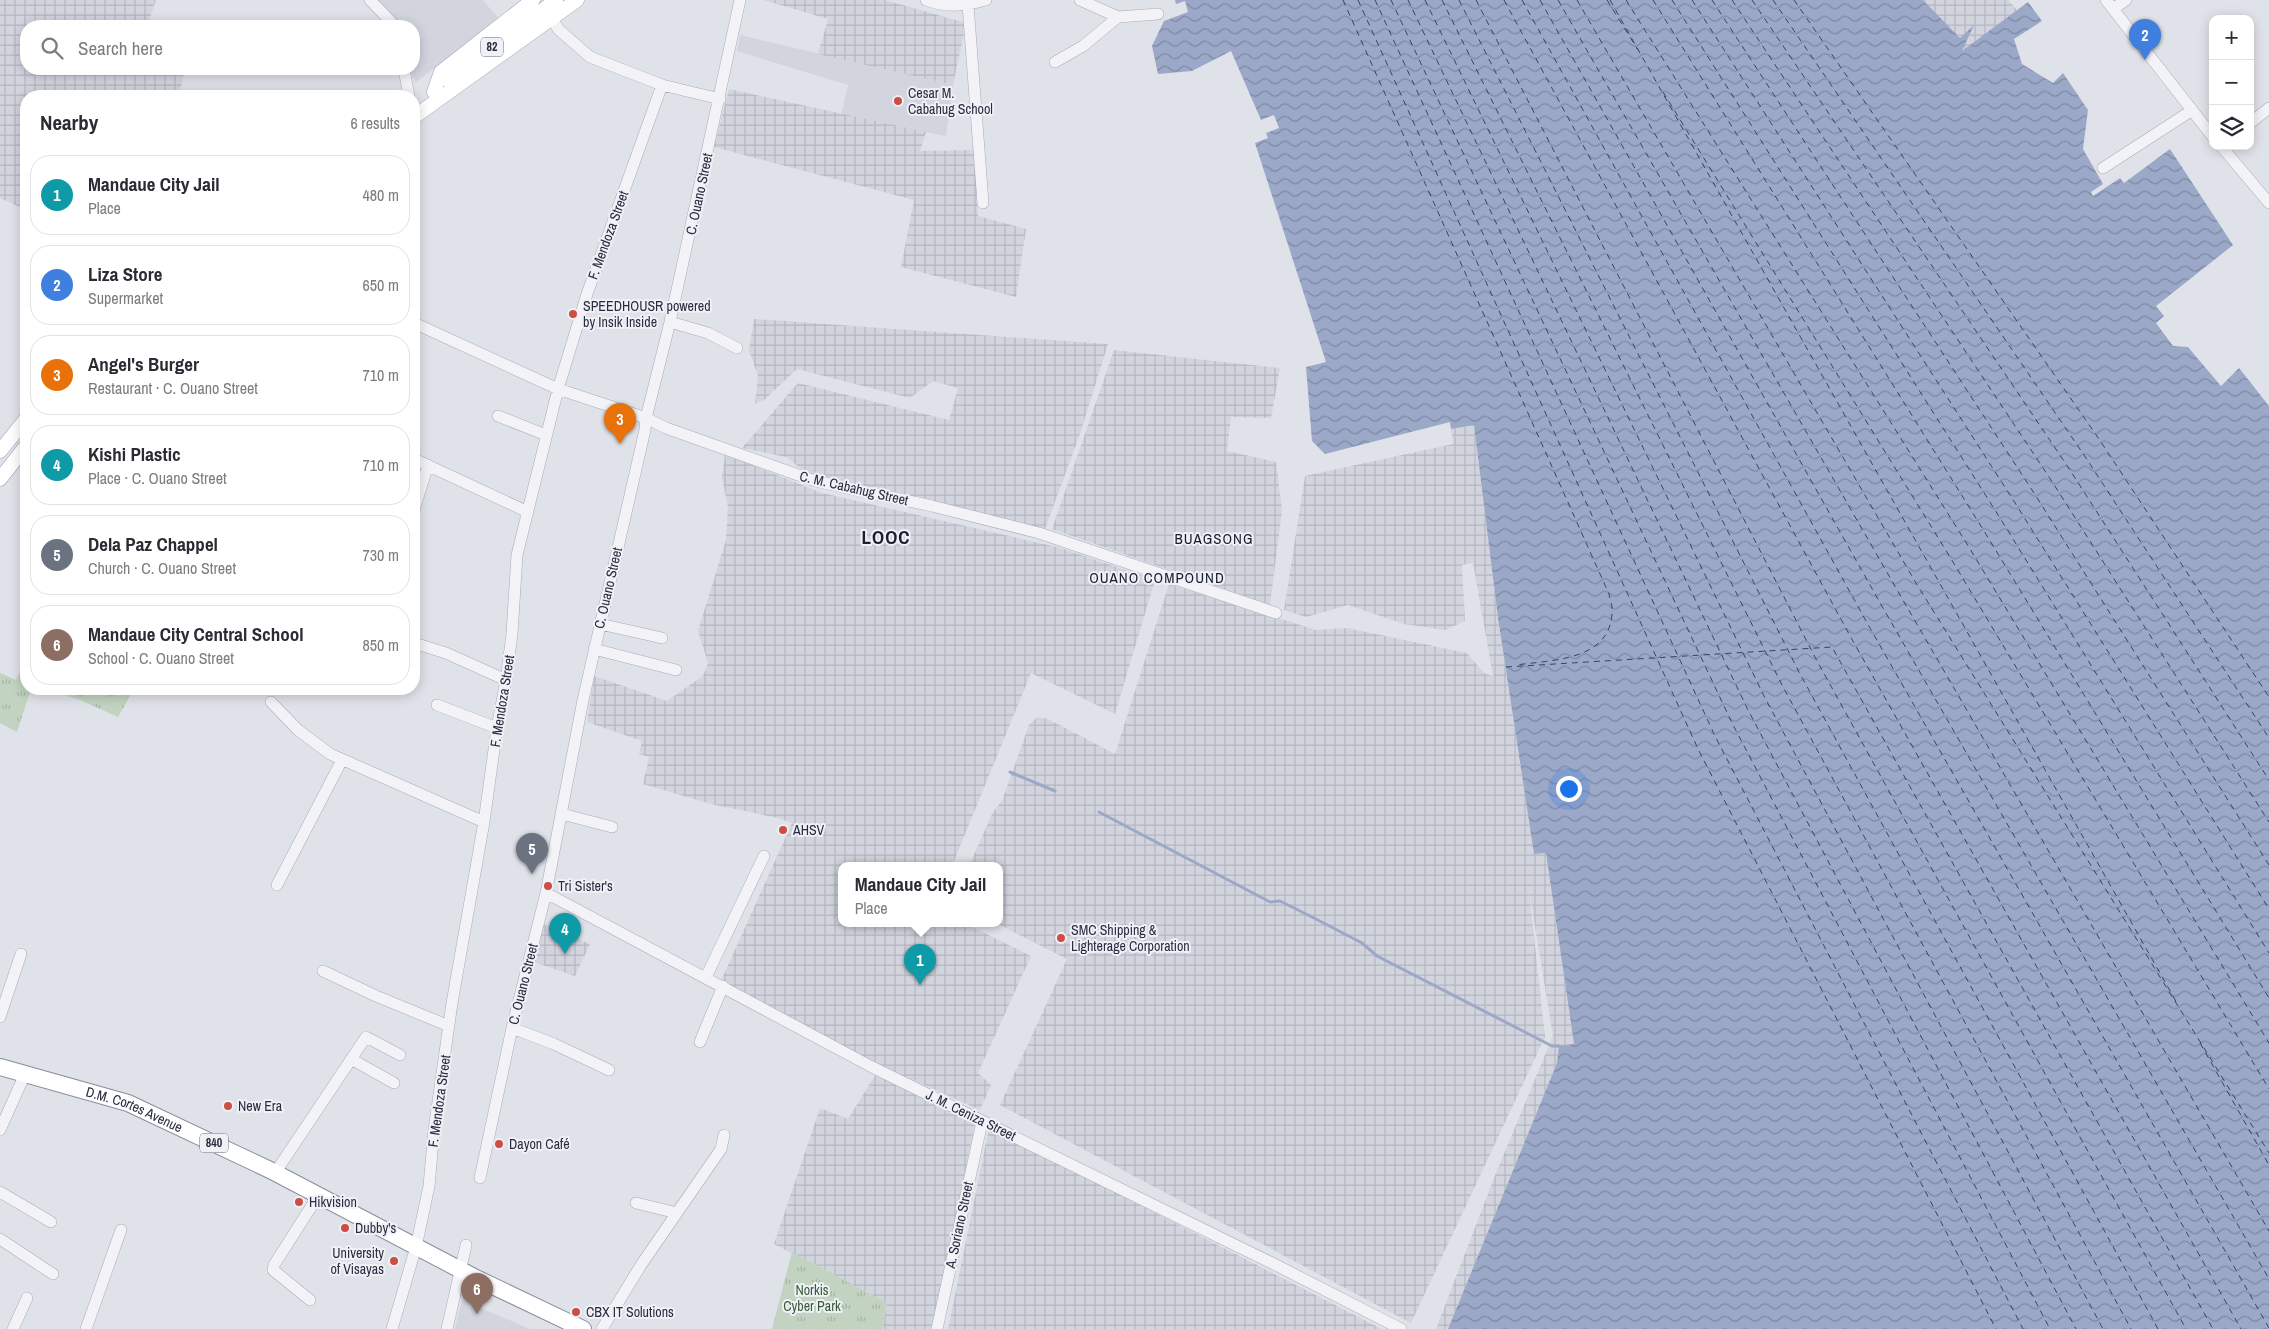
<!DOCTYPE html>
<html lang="en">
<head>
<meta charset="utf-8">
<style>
  :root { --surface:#fff; --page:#f7f7f7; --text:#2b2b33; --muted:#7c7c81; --line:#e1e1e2; --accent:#7c3aed }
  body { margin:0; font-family:"Archivo Narrow",sans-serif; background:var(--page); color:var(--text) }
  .controls { position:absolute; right:15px; top:15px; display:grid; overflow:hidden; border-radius:10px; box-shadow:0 2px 12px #0003 }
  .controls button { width:45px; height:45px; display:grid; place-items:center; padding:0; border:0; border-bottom:1px solid var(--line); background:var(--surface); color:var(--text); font:25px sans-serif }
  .you { position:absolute; left:1568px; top:788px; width:18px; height:18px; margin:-12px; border:4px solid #fff; border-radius:50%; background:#1a73e8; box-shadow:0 0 0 8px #1a73e833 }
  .badge { display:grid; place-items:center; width:32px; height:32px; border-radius:50%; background:var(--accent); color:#fff; font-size:16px; font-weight:700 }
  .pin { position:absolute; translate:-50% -41px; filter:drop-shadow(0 1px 2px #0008) }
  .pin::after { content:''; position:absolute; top:26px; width:18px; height:15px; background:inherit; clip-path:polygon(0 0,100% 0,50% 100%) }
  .popup { position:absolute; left:838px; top:862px; width:165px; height:65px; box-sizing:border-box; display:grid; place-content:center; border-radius:10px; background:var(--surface); filter:drop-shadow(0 1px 4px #0005); font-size:16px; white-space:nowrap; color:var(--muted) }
  .popup b { font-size:19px; color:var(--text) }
  .popup::after { content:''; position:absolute; left:50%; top:100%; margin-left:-10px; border:10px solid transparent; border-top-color:var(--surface) }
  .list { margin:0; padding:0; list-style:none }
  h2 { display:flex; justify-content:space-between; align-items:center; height:65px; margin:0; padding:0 20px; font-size:21px }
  h2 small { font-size:16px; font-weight:400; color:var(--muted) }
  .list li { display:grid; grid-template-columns:32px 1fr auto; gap:15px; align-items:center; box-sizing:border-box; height:80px; margin:0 10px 10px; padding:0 10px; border:1px solid var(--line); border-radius:20px }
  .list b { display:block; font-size:19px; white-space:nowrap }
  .list p { margin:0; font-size:16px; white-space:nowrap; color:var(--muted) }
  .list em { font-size:16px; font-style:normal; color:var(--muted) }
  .icon { flex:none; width:28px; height:28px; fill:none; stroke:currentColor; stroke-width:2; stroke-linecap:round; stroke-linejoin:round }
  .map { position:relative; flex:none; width:2269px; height:1329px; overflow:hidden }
  .search { position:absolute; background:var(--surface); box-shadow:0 2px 12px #0003; left:20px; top:20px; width:400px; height:55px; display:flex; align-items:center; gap:12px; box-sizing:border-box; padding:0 18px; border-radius:20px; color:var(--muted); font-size:19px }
  .panel { position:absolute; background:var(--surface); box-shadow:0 2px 12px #0003; left:20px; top:90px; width:400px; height:605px; border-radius:20px }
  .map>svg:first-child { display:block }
</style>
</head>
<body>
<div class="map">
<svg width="2269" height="1329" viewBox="0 0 2269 1329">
  <defs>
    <pattern id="industrial-grid" width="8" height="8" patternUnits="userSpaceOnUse" patternTransform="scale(1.25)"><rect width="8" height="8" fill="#d2d4de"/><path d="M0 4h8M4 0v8" fill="none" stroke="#b4b6c0"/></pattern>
    <pattern id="grass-tufts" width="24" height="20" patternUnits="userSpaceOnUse" patternTransform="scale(1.25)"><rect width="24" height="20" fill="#c2d3c1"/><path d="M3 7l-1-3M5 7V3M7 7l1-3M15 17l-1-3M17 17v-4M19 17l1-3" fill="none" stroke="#a7b5a7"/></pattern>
    <pattern id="water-waves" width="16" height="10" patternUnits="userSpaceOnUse" patternTransform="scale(1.25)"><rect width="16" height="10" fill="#9ba8c8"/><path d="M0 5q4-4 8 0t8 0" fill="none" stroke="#7e89a4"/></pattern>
  </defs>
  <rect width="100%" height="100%" fill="#e0e2e9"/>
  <!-- built -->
  <path fill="#d2d4de" d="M373,0H483L499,19L416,82L409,69H414V26H398Z
    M740,35L953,85L946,136L841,116L848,85L737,51Z
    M462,1300L530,1329H455Z"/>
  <!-- industrial -->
  <path fill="url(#industrial-grid)" d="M0,0H156L147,26H26V69H185L179,96H26V210L0,198Z
    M764,0H885L966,23L953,85L818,54L828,19Z
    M1923,0H2008L2018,11L1961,52L1973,27L1960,39Z
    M729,89L926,132L920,151L975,150L978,216L1026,229L1016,297L901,267L914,200L714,147Z
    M754,319L1108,344L1080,434L1045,529L811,476L786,457L742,448L798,383L949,420L958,388L933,381L910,398L797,369L764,400L755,404L758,376L749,350Z
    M1114,350L1280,368L1271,418L1231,417L1227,451L1276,462L1282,511L1270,605L1052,529Z
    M1474,425L1498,618L1534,854L1546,853L1574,1044L1559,1047L1557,1063L1448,1329H1436L1496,1173L1553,1036L1529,890L1545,1037L1411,1323L1000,1105L1067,959L998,924L999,866H969L993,812L1002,801L1029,725L1037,717L1048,719L1115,754L1169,584L1316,630L1347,628L1467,653L1484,673L1493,676L1473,563L1462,565L1465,621L1445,630L1404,624L1348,605L1306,617L1284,610L1305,476L1453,444L1451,429Z
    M725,454L822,493L1061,548L1155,580L1115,714L1031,673L952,866H841V924H966L1031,956L978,1073L991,1085L980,1110L851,1052L721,981L792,823L778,818L711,804L643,784L649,757L639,754L642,741L587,722L594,676L667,701L703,676L708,663L698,631L726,540L728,507L722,477Z
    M543,924L590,944L575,976L534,962Z
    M876,1074L975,1124L932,1329H882L887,1303L774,1244L820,1108L848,1119Z
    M989,1128L1382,1329H948Z"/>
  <!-- grass -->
  <path fill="url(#grass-tufts)" d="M26,659V689H31L17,732L0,723V673L16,680Z
    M45,689H134L118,717L80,700Z
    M792,1252L887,1303L882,1329H772Z"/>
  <!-- water -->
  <path fill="url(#water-waves)" d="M1175,0H1923L1960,38L1974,25L1962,51L2028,2L2042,21L2014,39L2022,64L2053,83L2063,73L2088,110L2083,149L2103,184L2091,192L2093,196L2120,178L2124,183L2170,149L2233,245L2156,306L2164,316L2156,323L2173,346L2188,347L2221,386L2239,368L2269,406V1329H1448L1557,1063L1559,1046L1574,1044L1546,853L1534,854L1498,618L1474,425L1451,429L1450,422L1325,454L1312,441L1306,367L1326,362L1255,143L1268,138L1266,133L1279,128L1274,115L1261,120L1231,51L1192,71L1158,74L1152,46L1164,21L1188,12L1185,1L1176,4Z"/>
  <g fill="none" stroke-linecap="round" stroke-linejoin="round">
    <!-- stream -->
    <path stroke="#9ba8c8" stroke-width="3" d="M1010,772L1055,791
      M1099,812L1270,902L1280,901L1314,918L1362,943L1377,956L1552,1046H1559"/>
    <!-- ferry -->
    <path stroke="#344373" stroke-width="1" stroke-dasharray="6 5" stroke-linecap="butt" d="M1343,0L1609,594C1610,600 1613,607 1612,613C1610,661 1551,660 1516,665
      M1358,0L1698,749L1996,1329
      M1375,0L1715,736L2023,1329
      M1391,0L1732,723L2050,1329
      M1408,0L1748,710L2076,1329
      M1425,0L1765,698L2103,1329
      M1442,0L1782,685L2131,1329
      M1459,0L1799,672L2158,1329
      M1476,0L1816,659L2186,1329
      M1504,0L1849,634L2241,1329
      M1522,0L1866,621L2269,1328
      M1540,0L1883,608L2269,1279
      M1558,0L1900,595L2269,1231
      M1577,0L1916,583L2269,1153
      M1607,0L1638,50
      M1610,0L2178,1005
      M1626,0L1967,544L2269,1043
      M1653,0L1984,531L2269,998
      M1672,0L2000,518L2269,953
      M1692,0L2017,506L2269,909
      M1712,0L2034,493L2269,865
      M1732,0L2051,480L2269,822
      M1752,0L2068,467L2269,780
      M1773,0L2084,455L2269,738
      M1794,0L2101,442L2269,697
      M1663,92L1950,557L2269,1089
      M1506,667L1832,647L2213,1329
      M2200,1043L2269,1165"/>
    <defs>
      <path id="minor" d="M370,0L395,26
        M926,0C947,8 964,6 986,0
        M1080,0L1118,17L1158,14
        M2106,0L2213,137
        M968,5L983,203
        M2113,9L2126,0
        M552,18L558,29L590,57L662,85L720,99
        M1055,62L1083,46L1118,17
        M404,69L409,96
        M2250,123L2269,108
        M2221,146L2269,203
        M2103,168L2191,111
        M670,322L708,333L737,348
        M414,323L558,389L646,418L666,428L815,481L932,506L1039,533L1276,613
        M498,416L546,435
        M414,459L528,512
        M414,510L428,465
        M600,624L662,638
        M414,643L446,653L506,680
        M594,649L676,670
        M271,702L298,730L330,754L484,822
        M437,705L497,728
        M562,814L612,827
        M277,885L342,760
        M546,893L872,1067L1272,1263L1401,1329
        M323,971L376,996L449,1026
        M706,977L764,856
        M0,1017L21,954
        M512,1028L554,1044L609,1070
        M700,1042L723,986
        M351,1059L394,1083
        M0,1130L25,1074
        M275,1173L366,1037L400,1055
        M480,1178L512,1028L546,893L583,700L645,430L646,418L670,322L740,0
        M0,1192L51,1222
        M636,1203L677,1213
        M0,1239L53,1274
        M310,1300L273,1270L274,1265L318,1196
        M13,1329L27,1298
        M86,1329L121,1230
        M392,1329L416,1247L429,1186L434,1130L452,1003L484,822L497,728L506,680L512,634L517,555L558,389L587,294L662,85
        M447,1329L466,1245
        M602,1329L641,1265L721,1149L724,1135
        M937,1329L982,1122"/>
      <path id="major" d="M449,81L556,0
        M434,92L441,72L533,0
        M414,117L577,0
        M0,451L26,419
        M0,479L26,446"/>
      <g id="highway">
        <path id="s1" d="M0,1067L128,1103L270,1170L476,1278L583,1329"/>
      </g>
    </defs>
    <!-- minor casing -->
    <use href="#minor" stroke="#a9abb6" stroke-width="12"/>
    <!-- major casing -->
    <use href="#major" stroke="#9fa3b4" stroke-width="15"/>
    <!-- highway casing -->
    <use href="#highway" stroke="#888c9f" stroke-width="18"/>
    <!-- minor -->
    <use href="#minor" stroke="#f3f3f7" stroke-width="11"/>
    <!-- major -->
    <use href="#major" stroke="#fff" stroke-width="14"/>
    <!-- highway -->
    <use href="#highway" stroke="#fff" stroke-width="16"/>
  </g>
  <!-- markers -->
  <g fill="#cc4e47" stroke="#eff1f6" stroke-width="2">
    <circle cx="898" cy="101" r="5"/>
    <circle cx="573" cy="314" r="5"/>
    <circle cx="783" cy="830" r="5"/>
    <circle cx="548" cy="886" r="5"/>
    <circle cx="1061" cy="938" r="5"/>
    <circle cx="228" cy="1106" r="5"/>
    <circle cx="499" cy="1144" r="5"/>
    <circle cx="299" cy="1202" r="5"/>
    <circle cx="345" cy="1228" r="5"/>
    <circle cx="394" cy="1261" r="5"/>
    <circle cx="576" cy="1312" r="5"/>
  </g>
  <g text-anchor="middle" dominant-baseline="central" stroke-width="4" stroke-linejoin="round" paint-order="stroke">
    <!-- shield labels -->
    <g fill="#eff1f6" stroke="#646777" stroke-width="1">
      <rect x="481" y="37.5" width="22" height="19" rx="4"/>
      <rect x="200" y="1133.5" width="28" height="19" rx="4"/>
    </g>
    <g font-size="12" font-weight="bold" fill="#292c40">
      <text x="492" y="47">82</text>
      <text x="214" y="1143">840</text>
    </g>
    <!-- poi labels -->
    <g font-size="14" fill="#292c40" stroke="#eff1f6" text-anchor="start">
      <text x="908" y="93">Cesar M.<tspan x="908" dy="16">Cabahug School</tspan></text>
      <text x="583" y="306">SPEEDHOUSR powered<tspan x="583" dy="16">by Insik Inside</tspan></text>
      <text x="793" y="830">AHSV</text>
      <text x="558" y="886">Tri Sister's</text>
      <text x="1071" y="930">SMC Shipping &amp;<tspan x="1071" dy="16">Lighterage Corporation</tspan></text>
      <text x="238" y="1106">New Era</text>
      <text x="509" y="1144">Dayon Café</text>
      <text x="309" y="1202">Hikvision</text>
      <text x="355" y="1228">Dubby's</text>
      <text x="384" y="1253" text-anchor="end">University<tspan x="384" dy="16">of Visayas</tspan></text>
      <text x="586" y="1312">CBX IT Solutions</text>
    </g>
    <!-- street labels -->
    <g font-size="14" fill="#292c40" stroke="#eff1f6">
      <text transform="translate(699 194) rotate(-78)">C. Ouano Street</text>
      <text transform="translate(608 235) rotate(-70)">F. Mendoza Street</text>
      <text transform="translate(854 488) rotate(13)">C. M. Cabahug Street</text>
      <text transform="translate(608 588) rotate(-77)">C. Ouano Street</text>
      <text transform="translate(502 701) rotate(-81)">F. Mendoza Street</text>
      <text transform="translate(523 984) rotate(-76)">C. Ouano Street</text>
      <text transform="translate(439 1101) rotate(-82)">F. Mendoza Street</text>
      <text stroke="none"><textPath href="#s1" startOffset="141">D.M. Cortes Avenue</textPath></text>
      <text transform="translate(971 1115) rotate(26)">J. M. Ceniza Street</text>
      <text transform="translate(959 1225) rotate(-78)">A. Soriano Street</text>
    </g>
    <!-- park labels -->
    <g font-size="14" fill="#365b37" stroke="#eff1f6">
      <text x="812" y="1290">Norkis<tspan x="812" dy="16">Cyber Park</tspan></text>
    </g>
    <!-- neighbourhood labels -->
    <g font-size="15" letter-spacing="1" fill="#1b1e31" stroke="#eff1f6">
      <text x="1214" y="538">BUAGSONG</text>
      <text x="1157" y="577">OUANO COMPOUND</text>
    </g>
    <!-- district labels -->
    <g font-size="19" font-weight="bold" letter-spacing="1" fill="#1b1e31" stroke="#eff1f6">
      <text x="886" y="537">LOOC</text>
    </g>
  </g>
</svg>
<div class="controls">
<button>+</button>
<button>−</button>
<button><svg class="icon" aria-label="layers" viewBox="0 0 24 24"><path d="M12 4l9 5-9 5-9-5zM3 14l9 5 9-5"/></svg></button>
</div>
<div class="you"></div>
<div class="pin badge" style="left:920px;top:985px;background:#0f9aa8">1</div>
<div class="popup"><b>Mandaue City Jail</b>Place</div>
<div class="pin badge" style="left:2145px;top:60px;background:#3f7fe0">2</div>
<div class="pin badge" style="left:620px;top:444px;background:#e8710a">3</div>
<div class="pin badge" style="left:565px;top:954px;background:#0f9aa8">4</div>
<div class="pin badge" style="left:532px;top:874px;background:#6b7280">5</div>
<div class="pin badge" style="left:477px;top:1314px;background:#8d6e63">6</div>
<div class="search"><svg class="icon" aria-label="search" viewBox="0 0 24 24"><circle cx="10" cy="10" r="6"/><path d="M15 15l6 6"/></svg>Search here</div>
<section class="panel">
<h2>Nearby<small>6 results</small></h2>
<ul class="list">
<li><span class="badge" style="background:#0f9aa8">1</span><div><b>Mandaue City Jail</b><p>Place</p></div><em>480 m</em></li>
<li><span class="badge" style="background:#3f7fe0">2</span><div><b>Liza Store</b><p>Supermarket</p></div><em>650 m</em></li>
<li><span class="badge" style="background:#e8710a">3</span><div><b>Angel's Burger</b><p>Restaurant · C. Ouano Street</p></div><em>710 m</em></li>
<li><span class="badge" style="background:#0f9aa8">4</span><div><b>Kishi Plastic</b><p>Place · C. Ouano Street</p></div><em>710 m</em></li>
<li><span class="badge" style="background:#6b7280">5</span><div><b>Dela Paz Chappel</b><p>Church · C. Ouano Street</p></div><em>730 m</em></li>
<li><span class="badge" style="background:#8d6e63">6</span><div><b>Mandaue City Central School</b><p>School · C. Ouano Street</p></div><em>850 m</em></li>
</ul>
</section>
</div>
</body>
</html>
